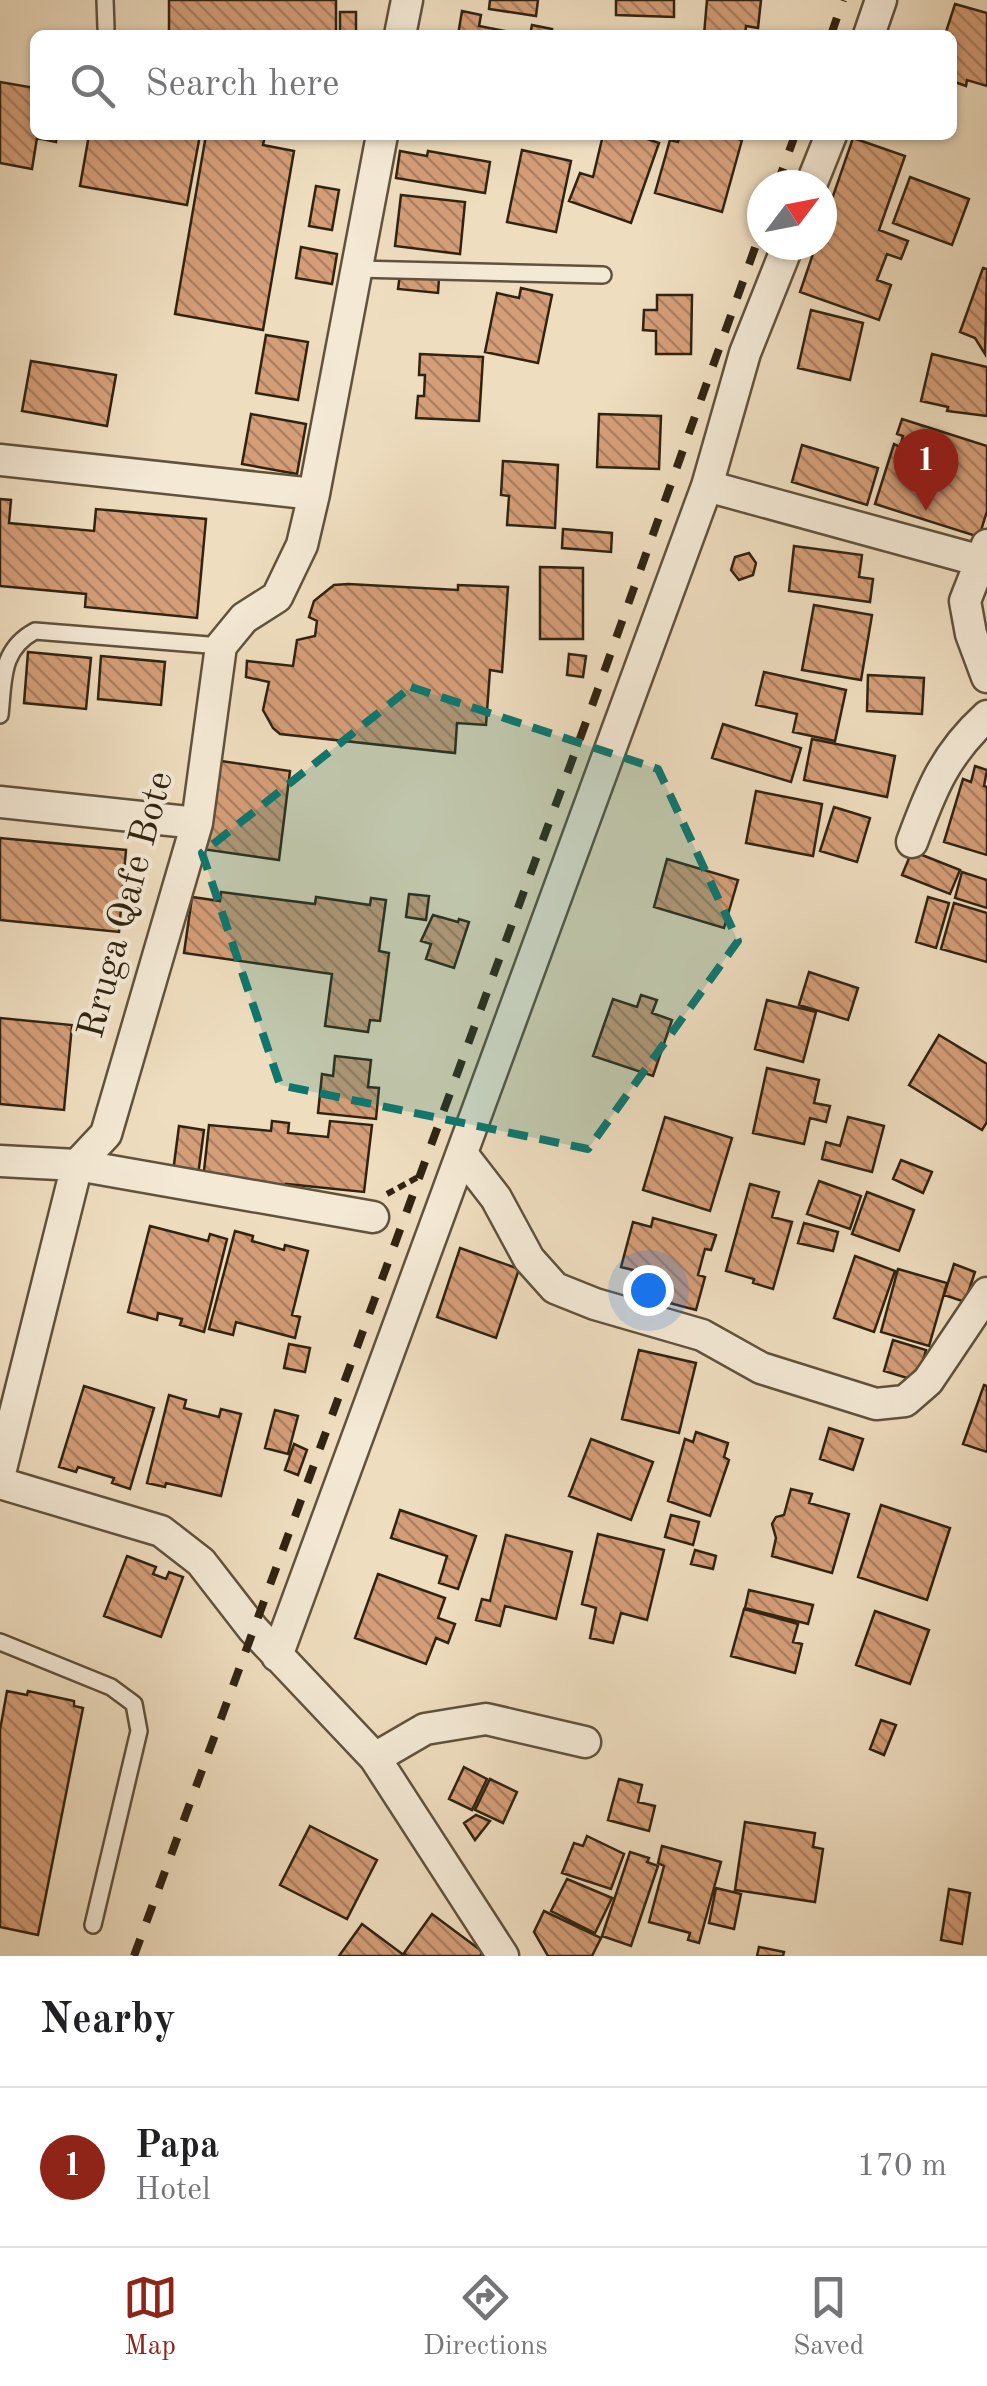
<!DOCTYPE html>
<html lang="en">
<head>
<meta charset="utf-8">
<style>
  :root { --surface:#fff; --page:#f6f6f6; --text:#202124; --muted:#757577; --line:#e0e0e0; --accent:#8f2418 }
  body { margin:0; font-family:"Old Standard TT",serif; background:var(--page); color:var(--text) }
  .compass { position:absolute; left:747px; top:170px; width:90px; height:90px; border-radius:50%; background:var(--surface); box-shadow:0 2px 8px #0004; rotate:58deg }
  .you { position:absolute; left:648px; top:1290px; width:35px; height:35px; margin:-25px; border:8px solid #fff; border-radius:50%; background:#1a73e8; box-shadow:0 0 0 15px #1a73e833 }
  .badge { display:grid; place-items:center; width:65px; height:65px; border-radius:50%; background:var(--accent); color:#fff; font-size:32px; font-weight:700 }
  .pin { position:absolute; translate:-50% -82px; filter:drop-shadow(0 2px 5px #0008) }
  .pin::after { content:''; position:absolute; top:52px; width:35px; height:30px; background:inherit; clip-path:polygon(0 0,100% 0,50% 100%) }
  .list { margin:0; padding:0; list-style:none }
  h2 { display:flex; justify-content:space-between; align-items:center; height:130px; margin:0; padding:0 40px; font-size:42px }
  h2 small { font-size:32px; font-weight:400; color:var(--muted) }
  .list li { display:grid; grid-template-columns:65px 1fr auto; gap:30px; align-items:center; box-sizing:border-box; height:160px; padding:0 40px; border-top:2px solid var(--line) }
  .list b { display:block; font-size:38px; white-space:nowrap }
  .list p { margin:0; font-size:32px; white-space:nowrap; color:var(--muted) }
  .list em { font-size:32px; font-style:normal; color:var(--muted) }
  .icon { flex:none; width:55px; height:55px; fill:none; stroke:currentColor; stroke-width:2; stroke-linecap:round; stroke-linejoin:round }
  .map { position:relative; flex:none; width:987px; height:1956px; overflow:hidden }
  .search { position:absolute; background:var(--surface); box-shadow:0 2px 8px #0004; left:30px; right:30px; top:30px; height:110px; display:flex; align-items:center; gap:25px; box-sizing:border-box; padding:0 35px; border-radius:15px; color:var(--muted); font-size:38px }
  .sheet { height:290px; background:var(--surface) }
  nav { display:flex; justify-content:space-around; align-items:center; box-sizing:border-box; height:140px; border-top:2px solid var(--line); background:var(--surface); font-size:28px; color:var(--muted) }
  nav a { display:grid; justify-items:center; gap:5px }
  nav .on { color:var(--accent) }
  .map>svg:first-child { display:block }
</style>
</head>
<body>
<div class="map">
<svg width="987" height="1956" viewBox="0 0 987 1956">
  <defs>
    <pattern id="building-back-hatch" width="6" height="6" patternUnits="userSpaceOnUse" patternTransform="scale(2.5)"><rect width="6" height="6" fill="#d49e78"/><path d="M-1 5l2 2M0 0l6 6M5-1l2 2" fill="none" stroke="#ad8061"/></pattern>
  </defs>
  <rect width="100%" height="100%" fill="#eeddbf"/>
  <filter id="stains"><feTurbulence type="fractalNoise" baseFrequency=".002" numOctaves="4"/><feColorMatrix values="0 0 0 0 .2 0 0 0 0 .09 0 0 0 0 .02 0 0 0 .5 -.17"/></filter>
  <radialGradient id="worn" r=".72"><stop offset=".6" stop-color="#630" stop-opacity="0"/><stop offset="1" stop-color="#630" stop-opacity=".3"/></radialGradient>
  <!-- building -->
  <path fill="url(#building-back-hatch)" stroke="#312310" stroke-width="2.5" d="M169,0H336V35H169Z
    M490,0H538L536,16L489,9Z
    M616,0H674V17L616,15Z
    M707,0H761L758,28L746,26L745,35H704Z
    M955,4L987,13V86L967,80L966,86L952,81V35H945Z
    M462,11L481,15L479,26L525,35H458Z
    M340,12H356V35H340Z
    M532,25L552,29L551,35H530Z
    M0,82L35,88V135H57L56,142L37,138L32,169L0,163Z
    M89,135H200L187,205L80,186Z
    M206,135L265,136L263,145L294,151L263,330L175,314Z
    M603,135H636L659,143L631,223L569,201L580,173L593,177Z
    M680,135H722L742,140L722,212L655,193L670,140L678,142Z
    M853,138L905,156L879,230L908,241L901,259L887,254L877,280L891,285L879,320L800,292L816,245H822V228Z
    M522,150L571,161L556,232L507,222Z
    M400,151L427,156L428,151L490,162L485,193L396,178Z
    M910,177L969,199L952,245L893,223Z
    M316,186L339,190L332,230L309,226Z
    M401,195L465,202L460,254L395,246Z
    M301,247L337,254L332,284L296,278Z
    M983,268L987,269L985,354L975,338L960,332Z
    M400,274L439,278L438,293L398,289Z
    M521,288L552,295L538,363L485,352L497,293L519,298Z
    M657,295H692L691,354H656V331L643,330L644,310H657Z
    M811,310L863,323L850,380L798,368Z
    M266,335L308,342L298,400L256,393Z
    M420,354L483,357L479,421L416,418L418,396H424L425,375H419Z
    M932,354L987,367V416L947,411L948,407L921,401Z
    M31,361L116,375L107,426L22,411Z
    M251,414L306,424L297,474L242,464Z
    M599,414L661,416L659,469L597,467Z
    M902,419L987,446V511L979,537L875,504L894,444L900,447L903,436L897,434Z
    M802,445L878,468L867,505L792,482Z
    M503,461L558,465L555,528L507,525L509,496L501,495Z
    M0,499L11,500L9,523L94,531L96,509L206,519L197,618L85,607L86,594L0,586Z
    M563,529L612,533L611,552L562,548Z
    M794,546L862,555L859,577L873,579L870,602L789,591Z
    M749,553L756,563L753,575L739,580L731,570L735,557Z
    M540,567L583,568V639H540Z
    M348,584L458,590V585L508,587L502,672L490,670L486,725L457,723L455,753L280,734L273,728L263,710L269,682L246,677L247,661L293,666L297,640L315,636L317,621L309,617L314,601L334,585Z
    M814,605L872,615L861,680L802,670Z
    M28,652L91,658L86,709L24,703Z
    M569,654L586,656L583,677L567,675Z
    M101,656L165,662L161,705L98,699Z
    M764,672L846,690L835,741L793,732L797,714L756,705Z
    M868,675L924,678L922,714L867,711Z
    M723,724L801,748L791,782L712,758Z
    M812,739L895,756L887,797L804,780Z
    M214,760L290,771L279,860L202,849Z
    M975,766L987,770L984,786L987,787V855L944,842L963,779L971,782Z
    M756,791L822,804L813,856L746,843Z
    M834,807L870,818L857,862L820,851Z
    M0,838L126,850L119,932L0,920Z
    M912,851L960,870L950,894L902,875Z
    M667,859L738,880L724,928L654,907Z
    M962,872L987,880V908L955,898Z
    M221,892L315,904L316,897L370,905L371,898L386,900L379,951L389,953L380,1021L370,1020L368,1032L325,1026L332,974L184,953L192,897L220,901Z
    M409,894L429,896L426,920L406,917Z
    M928,897L949,903L936,948L916,942Z
    M954,903L987,913V962L941,949Z
    M433,915L458,922L459,919L469,922L454,968L426,959L431,944L421,941Z
    M809,972L858,988L848,1020L799,1005Z
    M641,995L657,1000L652,1013L672,1020L653,1076L593,1056L613,999L637,1007Z
    M767,1000L816,1012L803,1062L755,1049Z
    M0,1018L72,1025L64,1110L0,1104Z
    M939,1035L987,1064V1122L982,1130L909,1085Z
    M335,1056L371,1060L368,1087L379,1088L376,1119L318,1113L322,1074L333,1076Z
    M767,1068L819,1080L814,1103L830,1106L826,1122L810,1118L804,1144L753,1133Z
    M665,1117L732,1138L710,1211L643,1190Z
    M848,1117L884,1126L872,1172L822,1159L826,1142L840,1146Z
    M272,1121L289,1123L288,1133L328,1137L330,1121L372,1125L364,1192L286,1184V1189L203,1180L209,1125L271,1131Z
    M179,1126L204,1130L198,1175L173,1172Z
    M901,1160L932,1172L923,1193L893,1179Z
    M819,1181L861,1196L850,1229L807,1214Z
    M750,1184L779,1192L772,1217L792,1222L773,1289L753,1283L754,1279L726,1271Z
    M867,1192L914,1210L899,1251L852,1234Z
    M653,1218L716,1235L711,1250L705,1249L698,1275L705,1277L696,1310L628,1292L633,1270L621,1267L633,1222L651,1227Z
    M804,1223L838,1232L833,1251L798,1243Z
    M150,1226L208,1241L210,1234L227,1239L204,1332L180,1325L182,1319L158,1313L157,1320L128,1312Z
    M235,1231L253,1236L252,1241L284,1250L285,1245L308,1251L292,1315L300,1317L295,1338L236,1322L233,1335L209,1329Z
    M460,1248L519,1269L496,1338L437,1317Z
    M855,1256L895,1271L874,1332L834,1318Z
    M954,1264L975,1272L965,1302L944,1295Z
    M898,1269L947,1283L929,1346L881,1332Z
    M893,1340L926,1350L917,1381L884,1371Z
    M289,1344L310,1348L305,1372L284,1368Z
    M639,1350L696,1363L679,1433L622,1419Z
    M984,1385L987,1386V1452L963,1444Z
    M84,1386L154,1408L130,1489L112,1483L114,1478L78,1467L76,1472L59,1467Z
    M169,1395L186,1400L184,1408L219,1417L221,1409L241,1414L221,1496L166,1483L165,1487L147,1483Z
    M275,1410L298,1416L288,1454L265,1448Z
    M829,1428L863,1439L853,1470L820,1459Z
    M696,1432L728,1443L724,1457L729,1460L710,1516L668,1501L685,1439L693,1442Z
    M591,1439L653,1462L631,1520L569,1496Z
    M294,1444L307,1450L298,1475L285,1470Z
    M791,1489L812,1494L809,1503L849,1514L832,1573L772,1556L776,1538L772,1524L776,1517L784,1515Z
    M881,1505L950,1528L927,1600L858,1577Z
    M400,1510L476,1536L458,1589L439,1583L447,1556L391,1538Z
    M671,1515L699,1522L693,1545L665,1537Z
    M598,1534L664,1550L647,1620L621,1613L613,1643L590,1638L596,1608L582,1604Z
    M506,1535L572,1552L556,1619L505,1606L500,1626L476,1620L482,1599L490,1601Z
    M695,1550L716,1556L713,1569L691,1564Z
    M127,1556L156,1567L153,1574L166,1579L169,1572L183,1577L161,1637L104,1616Z
    M378,1574L445,1598L438,1618L455,1624L448,1643L436,1638L426,1664L355,1638Z
    M749,1590L813,1605L808,1624L745,1608Z
    M744,1609L798,1624L793,1642L802,1644L795,1673L731,1656Z
    M875,1611L929,1630L910,1684L856,1665Z
    M7,1691L27,1695L28,1691L74,1701V1706L83,1708L38,1935L0,1927V1730Z
    M881,1720L896,1725L884,1755L870,1749Z
    M464,1767L487,1779L472,1810L449,1799Z
    M490,1779L517,1792L503,1823L475,1810Z
    M619,1779L642,1785L638,1802L655,1806L649,1831L608,1820Z
    M476,1815L490,1821L475,1840L464,1823Z
    M745,1822L815,1833L813,1847L823,1849L815,1902L735,1890Z
    M310,1826L377,1860L347,1919L280,1885Z
    M587,1836L624,1854L611,1889L562,1873L574,1843L583,1846Z
    M662,1846L721,1862L699,1943L688,1940L690,1933L649,1922L664,1866L658,1863Z
    M630,1852L649,1858L647,1862L658,1866L631,1946L602,1936Z
    M567,1879L612,1898L595,1933L551,1911Z
    M716,1888L741,1894L734,1929L709,1923Z
    M949,1889L970,1893L962,1944L941,1940Z
    M544,1911L601,1938L592,1956H548L534,1932Z
    M432,1914L483,1952L480,1956H407L404,1953Z
    M362,1924L405,1956H339Z
    M759,1947L784,1952L783,1956H757Z"/>
  <g fill="none" stroke-linecap="round" stroke-linejoin="round">
    <defs>
      <path id="service" d="M105,0L106,28
        M357,269L603,275
        M0,715C4,680 0,650 35,631L221,646
        M0,1642L111,1687L134,1704L139,1731L93,1925"/>
      <path id="minor" d="M400,35L407,0
        M869,35L881,0
        M811,185L831,135
        M0,460L314,494
        M707,486L981,561
        M987,545L965,601L971,634L987,677
        M0,802L197,823
        M912,842C931,790 945,754 987,716
        M462,1154L496,1198L529,1259L555,1288L595,1304L702,1335L761,1368L876,1404L905,1401L928,1381L987,1293
        M0,1161L77,1165L373,1217
        M0,1473L77,1165L106,1134L197,823L221,646L244,618L277,597L302,545L314,494L382,135
        M0,1483L161,1531L201,1562L253,1629L375,1758L503,1956
        M277,1656L707,486L745,353L788,245
        M375,1758L425,1729L486,1719L585,1742"/>
    </defs>
    <!-- service casing -->
    <use href="#service" stroke="#60523c" stroke-width="20"/>
    <!-- minor casing -->
    <use href="#minor" stroke="#60523c" stroke-width="35"/>
    <!-- path -->
    <path stroke="#312310" stroke-width="6" stroke-dasharray="8 5" stroke-linecap="butt" d="M387,1194L420,1176"/>
    <!-- service -->
    <use href="#service" stroke="#f4e9d5" stroke-width="15"/>
    <!-- minor -->
    <use href="#minor" stroke="#f4e9d5" stroke-width="30"/>
    <!-- rail -->
    <path stroke="#312310" stroke-width="8" stroke-dasharray="18 18" stroke-linecap="butt" d="M831,35L843,0
      M777,185L795,135
      M134,1956L593,703L762,228"/>
  </g>
  <!-- marked area -->
  <path fill="#0f766e" fill-opacity="0.2" stroke="#0f766e" stroke-width="8" stroke-dasharray="20 12" stroke-linejoin="round" d="M411,687L658,769L738,941L588,1149L280,1085L202,853Z"/>
  <g text-anchor="middle" dominant-baseline="central" stroke-width="8" stroke-linejoin="round" paint-order="stroke">
    <!-- street labels -->
    <g font-size="38" fill="#312310" stroke="#f4e9d5">
      <text transform="translate(127 905) rotate(-75)">Rruga Qafe Bote</text>
    </g>
  </g>
  <rect width="100%" height="100%" filter="url(#stains)"/>
  <rect width="100%" height="100%" fill="url(#worn)"/>
</svg>
<svg class="compass" viewBox="-18 -18 36 36"><path d="M0-13l5 13h-10z" fill="#e53935"/><path d="M0 13l5-13h-10z" fill="#757577"/></svg>
<div class="you"></div>
<div class="pin badge" style="left:926px;top:511px">1</div>
<div class="search"><svg class="icon" aria-label="search" viewBox="0 0 24 24"><circle cx="10" cy="10" r="6"/><path d="M15 15l6 6"/></svg>Search here</div>
</div>
<section class="sheet">
<h2>Nearby<small></small></h2>
<ul class="list">
<li><span class="badge">1</span><div><b>Papa</b><p>Hotel</p></div><em>170 m</em></li>
</ul>
</section>
<nav>
<a class="on"><svg class="icon" aria-label="map" viewBox="0 0 24 24"><path d="M3 6l6-2 6 2 6-2v14l-6 2-6-2-6 2zM9 4v14M15 6v14"/></svg>Map</a>
<a><svg class="icon" aria-label="directions" viewBox="0 0 24 24"><path d="M12 3l9 9-9 9-9-9zM9 14v-3h6M13 9l2 2-2 2"/></svg>Directions</a>
<a><svg class="icon" aria-label="saved" viewBox="0 0 24 24"><path d="M7 4h10v16l-5-4-5 4z"/></svg>Saved</a>
</nav>
</body>
</html>
